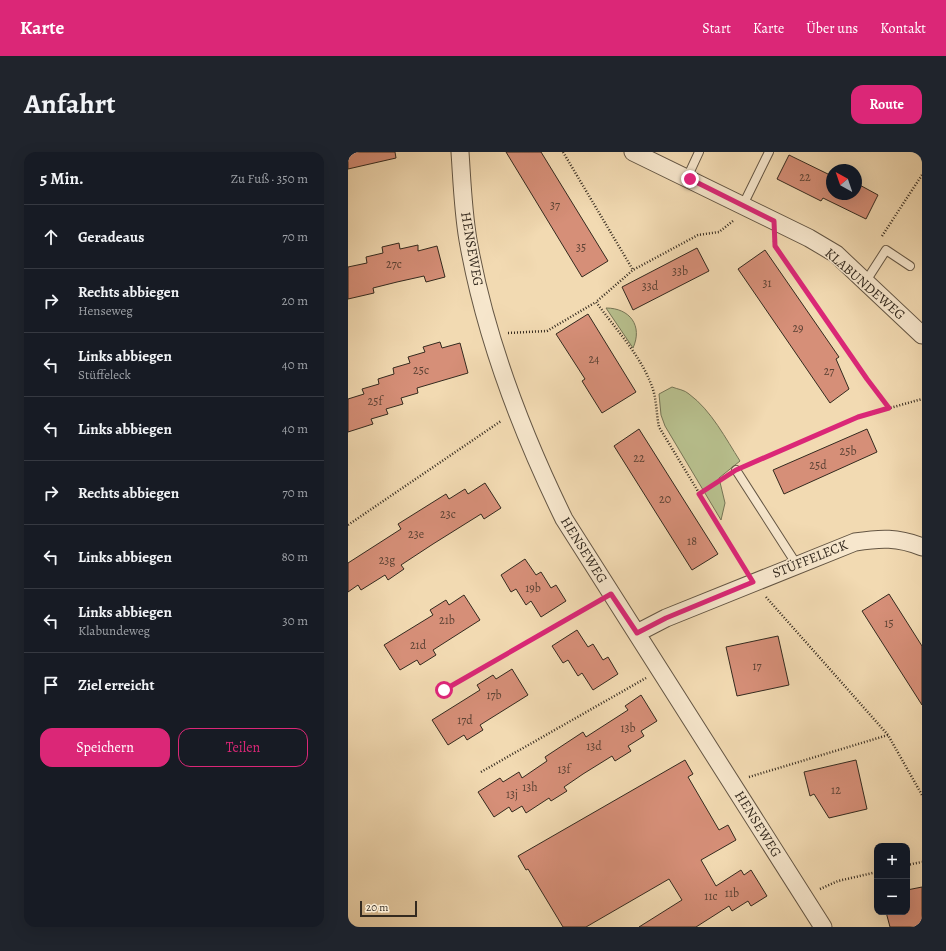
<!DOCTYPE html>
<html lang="de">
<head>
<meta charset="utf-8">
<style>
  :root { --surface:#171b24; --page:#20242c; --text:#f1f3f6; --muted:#9ea1a6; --line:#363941; --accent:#db2777 }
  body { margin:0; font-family:Alegreya,serif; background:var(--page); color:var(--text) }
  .controls { position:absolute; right:12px; bottom:12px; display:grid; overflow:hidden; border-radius:8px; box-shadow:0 4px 16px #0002 }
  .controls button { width:36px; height:36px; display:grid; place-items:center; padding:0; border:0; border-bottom:1px solid var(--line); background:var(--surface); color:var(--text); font:20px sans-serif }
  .compass { position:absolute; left:478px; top:12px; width:36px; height:36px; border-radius:50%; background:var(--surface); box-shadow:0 4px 16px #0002; rotate:320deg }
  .scale { position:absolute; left:12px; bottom:10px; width:57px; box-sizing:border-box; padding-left:4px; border:2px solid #342a1f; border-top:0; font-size:11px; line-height:14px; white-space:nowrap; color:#342a1f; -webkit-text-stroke:3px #f7e7cd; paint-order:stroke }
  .stop { position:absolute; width:12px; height:12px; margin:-9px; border:3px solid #db2777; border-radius:50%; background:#fff }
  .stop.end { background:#db2777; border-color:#fff; box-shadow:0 1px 4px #0008 }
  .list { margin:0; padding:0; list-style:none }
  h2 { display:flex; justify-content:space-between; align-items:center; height:52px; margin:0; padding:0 16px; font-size:17px }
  h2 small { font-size:13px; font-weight:400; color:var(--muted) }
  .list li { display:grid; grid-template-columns:26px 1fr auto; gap:12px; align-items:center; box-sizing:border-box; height:64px; padding:0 16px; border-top:1px solid var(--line) }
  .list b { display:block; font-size:15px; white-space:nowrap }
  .list p { margin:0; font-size:13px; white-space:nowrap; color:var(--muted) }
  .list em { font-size:13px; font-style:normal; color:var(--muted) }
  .actions { display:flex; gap:8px; padding:12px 16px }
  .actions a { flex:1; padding:9px 0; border:1px solid var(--accent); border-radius:12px; text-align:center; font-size:14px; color:var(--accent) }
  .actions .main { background:var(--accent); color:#fff }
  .icon { flex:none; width:22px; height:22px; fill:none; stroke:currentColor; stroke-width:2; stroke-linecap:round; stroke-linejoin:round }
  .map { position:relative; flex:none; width:574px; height:775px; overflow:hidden; border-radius:12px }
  header { display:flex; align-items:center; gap:24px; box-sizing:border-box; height:56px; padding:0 20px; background:var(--accent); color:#fff }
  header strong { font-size:19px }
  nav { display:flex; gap:22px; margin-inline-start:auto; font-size:14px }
  .intro { display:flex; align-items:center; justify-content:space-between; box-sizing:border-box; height:96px; padding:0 24px }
  h1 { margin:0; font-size:28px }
  .button { padding:10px 18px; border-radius:12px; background:var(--accent); color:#fff; font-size:14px; font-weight:700 }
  main { display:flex; gap:24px; padding:0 24px }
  aside { flex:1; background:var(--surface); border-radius:12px; box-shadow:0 4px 16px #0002 }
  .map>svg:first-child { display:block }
</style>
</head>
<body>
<header>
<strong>Karte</strong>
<nav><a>Start</a><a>Karte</a><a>Über uns</a><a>Kontakt</a></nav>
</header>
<div class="intro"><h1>Anfahrt</h1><a class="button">Route</a></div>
<main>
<aside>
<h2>5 Min.<small>Zu Fuß · 350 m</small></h2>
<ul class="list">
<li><svg class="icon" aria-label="ahead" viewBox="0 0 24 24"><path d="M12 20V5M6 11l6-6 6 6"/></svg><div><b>Geradeaus</b></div><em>70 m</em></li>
<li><svg class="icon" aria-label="right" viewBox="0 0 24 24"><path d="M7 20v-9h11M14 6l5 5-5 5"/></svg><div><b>Rechts abbiegen</b><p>Henseweg</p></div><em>20 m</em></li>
<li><svg class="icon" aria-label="left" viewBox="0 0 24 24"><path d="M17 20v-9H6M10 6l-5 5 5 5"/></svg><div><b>Links abbiegen</b><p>Stüffeleck</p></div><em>40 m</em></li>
<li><svg class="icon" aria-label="left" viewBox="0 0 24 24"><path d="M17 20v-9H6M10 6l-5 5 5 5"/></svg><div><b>Links abbiegen</b></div><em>40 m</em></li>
<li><svg class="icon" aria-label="right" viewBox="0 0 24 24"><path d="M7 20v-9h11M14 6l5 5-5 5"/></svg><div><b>Rechts abbiegen</b></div><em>70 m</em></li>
<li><svg class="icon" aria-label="left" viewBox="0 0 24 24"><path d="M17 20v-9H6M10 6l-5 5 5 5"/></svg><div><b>Links abbiegen</b></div><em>80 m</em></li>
<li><svg class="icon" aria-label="left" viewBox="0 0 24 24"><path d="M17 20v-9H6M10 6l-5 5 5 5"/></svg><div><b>Links abbiegen</b><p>Klabundeweg</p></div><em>30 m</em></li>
<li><svg class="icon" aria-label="arrive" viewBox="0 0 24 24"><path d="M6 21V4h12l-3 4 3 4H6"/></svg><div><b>Ziel erreicht</b></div></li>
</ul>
<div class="actions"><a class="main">Speichern</a><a>Teilen</a></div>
</aside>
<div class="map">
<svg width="574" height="775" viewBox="0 0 574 775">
  <rect width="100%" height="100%" fill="#f2dab2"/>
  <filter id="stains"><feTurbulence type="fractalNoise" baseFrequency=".005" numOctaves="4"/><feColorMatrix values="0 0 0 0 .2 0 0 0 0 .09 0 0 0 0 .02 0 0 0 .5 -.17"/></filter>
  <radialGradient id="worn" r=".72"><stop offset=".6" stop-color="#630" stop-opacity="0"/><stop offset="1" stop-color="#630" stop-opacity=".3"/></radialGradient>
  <!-- green -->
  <path fill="#b8c08e" stroke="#767556" d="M258,156C282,156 295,174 285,196Z
    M324,235C329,237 337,238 341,242C363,258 378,287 392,309L371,326L377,351L373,368L317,274L313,263L311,242Z"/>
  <!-- building -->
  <path fill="#d68f78" stroke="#342a1f" d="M0,0H47L48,6L0,17Z
    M158,0H193L260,109L234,125Z
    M441,3L484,24V42H508V31L530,43L518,67L475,46L473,49L429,27Z
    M51,91L52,97L70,93V99L89,94L97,125L78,130L76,124L49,130L25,136L26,141L0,147V115L19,111L18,105L35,101L34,95Z
    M349,96L361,119L285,158L274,135Z
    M417,98L491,205L488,207L501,237L482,251L390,117Z
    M240,162L288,240L254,261L234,229L237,227L208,182Z
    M92,190L94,196L112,191L120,221L69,236L70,241L53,246L55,252L38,257L40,262L23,267L25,272L0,280V247L16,242L14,237L31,232L30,227L46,222L45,216L62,211L60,205L77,200L75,195Z
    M291,277L370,402L344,418L266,294Z
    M519,277L529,300L436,342L425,318Z
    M137,331L153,356L136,367L133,362L85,392L53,413L56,417L40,428L37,423L13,438L10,433L0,440V411L53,377L50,372L98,342L101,347L117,337L120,342Z
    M177,407L188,423L193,420L203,436L208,433L218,449L193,465L183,449L178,453L168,437L163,440L153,423Z
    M541,442L574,494V553L514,459Z
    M116,443L132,468L85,498L88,503L72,513L69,508L52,518L36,493L85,463L82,458L98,448L101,453Z
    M229,478L240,495L245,492L255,508L260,505L270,522L245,538L234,521L230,524L220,508L215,511L204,494Z
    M430,484L441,533L389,544L378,495Z
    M164,517L180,543L132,573L135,578L119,588L116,583L100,593L84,568L132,538L129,533L145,523L148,527Z
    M293,543L309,569L293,579L296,584L280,594L283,599L267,609L264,604L235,622L216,635L219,639L203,649L201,646L178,661L174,654L164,660L161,655L146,665L130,640L152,626L155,630L171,620L174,626L199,609L197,605L235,580L238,585L280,558L277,554Z
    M337,608L345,622L340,625L371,678L380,673L388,688L353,708L368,734L393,718L396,723L403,718L419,744L403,754L400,749L384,759L381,754L348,775H291L334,748L321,727L238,775H215L180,717L178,718L170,704Z
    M508,608L519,657L481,666L466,642L462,644L456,620Z
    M574,735V775H542L538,760H559V738Z"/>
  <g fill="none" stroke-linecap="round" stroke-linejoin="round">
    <defs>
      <path id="service" d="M339,26L351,0
        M395,53L421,0
        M518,129L538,98L562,114
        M388,318L449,413"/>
      <path id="minor" d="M112,0C114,29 115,59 120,88C137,185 173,279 216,367L475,775
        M285,0L461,86L488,102L574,183
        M289,481L318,466L507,390C532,386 550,385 574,395"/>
    </defs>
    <!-- service casing -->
    <use href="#service" stroke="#645644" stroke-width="10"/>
    <!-- minor casing -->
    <use href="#minor" stroke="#645644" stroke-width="19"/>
    <!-- path -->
    <path stroke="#342a1f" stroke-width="2.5" stroke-dasharray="1 2" stroke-linecap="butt" d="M215,0L285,118
      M385,69L371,80L350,83L285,118L248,150C267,176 292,203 303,232C309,246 308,261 311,275L396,415
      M534,84L574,23
      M426,89L427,94L519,227L541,256
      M160,181L199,179L248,150
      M401,313L510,265L574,247
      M351,342L377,325
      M0,373L153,269
      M418,445L540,583L574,643
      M96,538L249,450
      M133,620L298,526
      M401,625L540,583
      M559,713L574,710
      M472,737L490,729L529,720"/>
    <!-- service -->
    <use href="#service" stroke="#f7e7cd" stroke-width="8"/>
    <!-- minor -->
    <use href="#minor" stroke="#f7e7cd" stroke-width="17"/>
  </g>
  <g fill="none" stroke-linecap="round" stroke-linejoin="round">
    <!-- route -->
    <path stroke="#db2777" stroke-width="5" d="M96,538L263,442L289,481L318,466L405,430L351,342L388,318L510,265L541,256L519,227L427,94L426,69L342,27"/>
  </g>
  <g text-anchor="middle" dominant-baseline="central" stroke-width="3" stroke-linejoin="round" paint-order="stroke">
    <!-- number labels -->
    <g font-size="12" fill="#5c4335">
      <text x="457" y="25">22</text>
      <text x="207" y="53">37</text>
      <text x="233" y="95">35</text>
      <text x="46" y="112">27c</text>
      <text x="332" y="119">33b</text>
      <text x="419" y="131">31</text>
      <text x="302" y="134">33d</text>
      <text x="450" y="176">29</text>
      <text x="246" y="207">24</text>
      <text x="73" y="218">25c</text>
      <text x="481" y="219">27</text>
      <text x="27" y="249">25f</text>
      <text x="500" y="299">25b</text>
      <text x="291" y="306">22</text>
      <text x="470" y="313">25d</text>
      <text x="317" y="347">20</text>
      <text x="100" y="362">23c</text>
      <text x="68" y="382">23e</text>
      <text x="344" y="389">18</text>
      <text x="39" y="408">23g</text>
      <text x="185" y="436">19b</text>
      <text x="99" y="468">21b</text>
      <text x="541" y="471">15</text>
      <text x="70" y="493">21d</text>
      <text x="409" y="514">17</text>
      <text x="146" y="543">17b</text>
      <text x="117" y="568">17d</text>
      <text x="280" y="576">13b</text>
      <text x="246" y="594">13d</text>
      <text x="216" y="617">13f</text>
      <text x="182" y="635">13h</text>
      <text x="488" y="638">12</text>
      <text x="164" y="642">13j</text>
      <text x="384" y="741">11b</text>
      <text x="363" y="744">11c</text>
    </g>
    <!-- street labels -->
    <g font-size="14" fill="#342a1f" stroke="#f7e7cd">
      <text transform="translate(124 97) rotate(80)">HENSEWEG</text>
      <text transform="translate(517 132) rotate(41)">KLABUNDEWEG</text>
      <text transform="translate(236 398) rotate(58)">HENSEWEG</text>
      <text transform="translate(462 407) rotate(-22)">STÜFFELECK</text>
      <text transform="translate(410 672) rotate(58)">HENSEWEG</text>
    </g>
  </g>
  <rect width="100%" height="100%" filter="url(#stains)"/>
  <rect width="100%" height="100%" fill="url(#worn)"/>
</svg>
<div class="controls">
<button>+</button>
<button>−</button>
</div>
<svg class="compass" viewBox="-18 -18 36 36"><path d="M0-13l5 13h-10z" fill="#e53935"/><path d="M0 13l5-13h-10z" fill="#9ea1a6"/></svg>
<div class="scale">20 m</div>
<div class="stop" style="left:96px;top:538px"></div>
<div class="stop end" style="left:342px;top:27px"></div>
</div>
</main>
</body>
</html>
